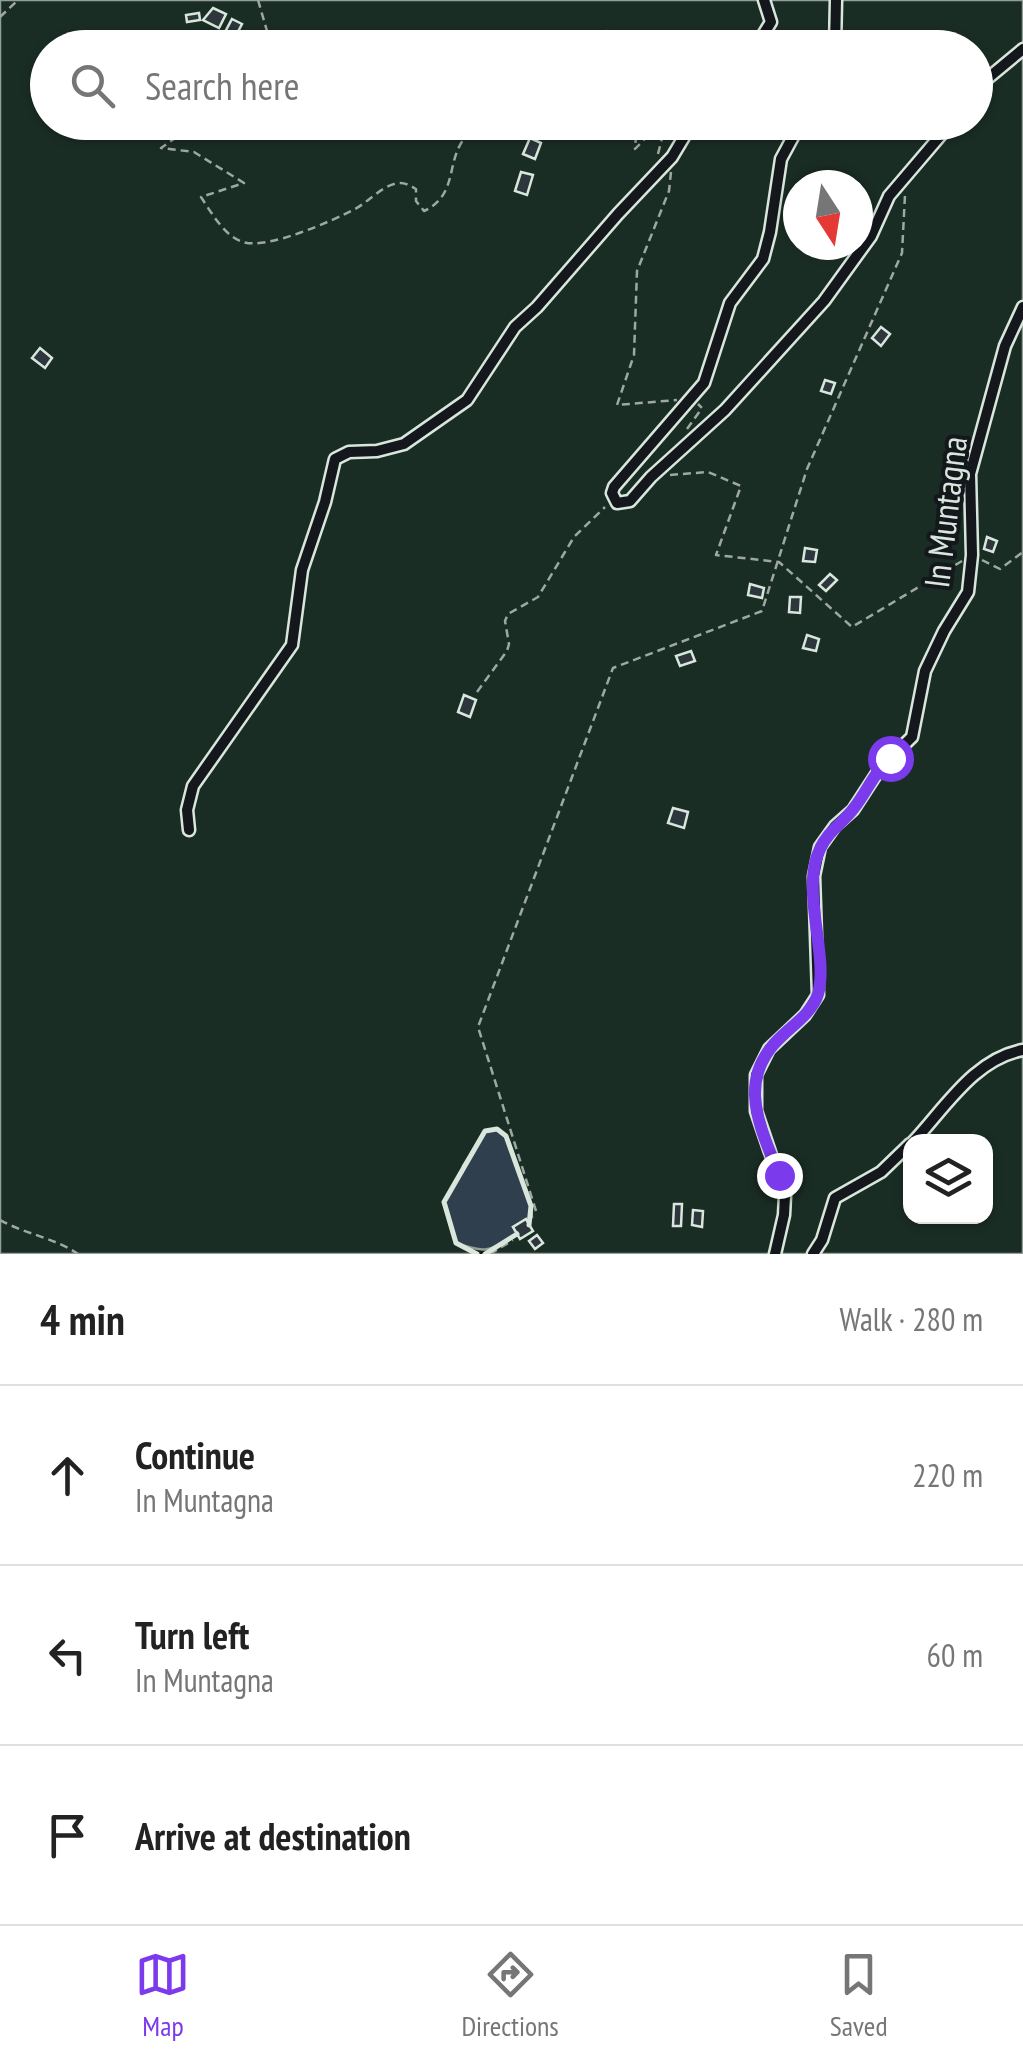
<!DOCTYPE html>
<html lang="en">
<head>
<meta charset="utf-8">
<style>
  :root { --surface:#fff; --page:#f6f6f6; --text:#222; --muted:#767676; --line:#e0e0e0; --accent:#7c3aed }
  body { margin:0; font-family:"PT Sans Narrow",sans-serif; background:var(--page); color:var(--text) }
  .controls { position:absolute; right:30px; bottom:30px; display:grid; overflow:hidden; border-radius:20px; box-shadow:0 2px 8px #0004 }
  .controls button { width:90px; height:90px; display:grid; place-items:center; padding:0; border:0; border-bottom:2px solid var(--line); background:var(--surface); color:var(--text); font:50px sans-serif }
  .compass { position:absolute; left:783px; top:170px; width:90px; height:90px; border-radius:50%; background:var(--surface); box-shadow:0 2px 8px #0004; rotate:168deg }
  .stop { position:absolute; width:30px; height:30px; margin:-22px; border:8px solid #7c3aed; border-radius:50%; background:#fff }
  .stop.end { background:#7c3aed; border-color:#fff; box-shadow:0 2px 10px #0008 }
  .list { margin:0; padding:0; list-style:none }
  h2 { display:flex; justify-content:space-between; align-items:center; height:130px; margin:0; padding:0 40px; font-size:42px }
  h2 small { font-size:32px; font-weight:400; color:var(--muted) }
  .list li { display:grid; grid-template-columns:65px 1fr auto; gap:30px; align-items:center; box-sizing:border-box; height:180px; padding:0 40px; border-top:2px solid var(--line) }
  .list b { display:block; font-size:38px; white-space:nowrap }
  .list p { margin:0; font-size:32px; white-space:nowrap; color:var(--muted) }
  .list em { font-size:32px; font-style:normal; color:var(--muted) }
  .icon { flex:none; width:55px; height:55px; fill:none; stroke:currentColor; stroke-width:2; stroke-linecap:round; stroke-linejoin:round }
  .map { position:relative; flex:none; width:1023px; height:1254px; overflow:hidden }
  .search { position:absolute; background:var(--surface); box-shadow:0 2px 8px #0004; left:30px; right:30px; top:30px; height:110px; display:flex; align-items:center; gap:25px; box-sizing:border-box; padding:0 35px; border-radius:55px; color:var(--muted); font-size:38px }
  .sheet { height:670px; background:var(--surface) }
  nav { display:flex; justify-content:space-around; align-items:center; box-sizing:border-box; height:140px; border-top:2px solid var(--line); background:var(--surface); font-size:28px; color:var(--muted) }
  nav a { display:grid; justify-items:center; gap:5px }
  nav .on { color:var(--accent) }
  .map>svg:first-child { display:block }
</style>
</head>
<body>
<div class="map">
<svg width="1023" height="1254" viewBox="0 0 1023 1254">
  <rect width="100%" height="100%" fill="#14181c"/>
  <!-- green -->
  <path fill="#1a2d24" stroke="#939e99" stroke-width="2.5" fill-rule="evenodd" d="M0,0H1023V1254H485L516,1235L513,1227L532,1217L531,1206L506,1136L496,1129L485,1132L463,1166L456,1243L477,1254H0ZM48,48H976V122H48ZM798,185H858V245H798ZM910,1142H986V1216H910Z"/>
  <!-- water -->
  <path fill="#2f3f4d" stroke="#939e99" stroke-width="2.5" d="M497,1129L506,1136L531,1206L529,1225L525,1220L513,1227L517,1234C489,1251 487,1254 456,1243L444,1202L485,1131Z"/>
  <!-- building -->
  <path fill="#2c363c" stroke="#d8e6dc" stroke-width="2.5" d="M213,8L226,14L219,28L203,20Z
    M199,13L200,20L187,22L186,15Z
    M232,19L242,24L234,39L224,34Z
    M530,138L541,143L535,159L523,154Z
    M521,172L533,175L527,195L515,191Z
    M881,327L890,334L881,346L872,338Z
    M40,348L52,358L45,368L32,358Z
    M825,380L835,383L831,394L821,391Z
    M987,537L997,541L993,552L984,549Z
    M805,548L817,550L815,562L803,561Z
    M830,574L837,580L826,591L819,585Z
    M750,584L764,588L762,598L748,595Z
    M790,597H801L800,613L789,612Z
    M807,635L819,639L816,651L803,648Z
    M691,651L695,661L680,666L676,656Z
    M464,695L476,700L470,717L458,712Z
    M673,808L688,812L684,828L668,823Z
    M674,1204H682L681,1226H673Z
    M693,1210L703,1211L702,1227L692,1225Z
    M526,1219L533,1231L520,1239L513,1227Z
    M537,1235L543,1243L535,1249L529,1241Z"/>
  <g fill="none" stroke-linecap="round" stroke-linejoin="round">
    <defs>
      <path id="minor" d="M755,48L771,22L764,0
        M835,48L836,0
        M976,88L1023,49
        M801,122L781,159L770,232L763,259L730,303L704,383L614,487L612,493L617,503L630,501L651,477L725,410L824,301L871,236L889,196L952,122
        M189,830L187,810L193,786L292,645L302,570L325,502L335,459L349,452L377,451L404,444L467,400L515,327L537,307L618,214L672,157L693,122
        M913,1142C945,1108 974,1059 1023,1050
        M775,1254L784,1215L785,1196L756,1111V1075L769,1049L805,1015L818,995L814,876L820,847L835,826L853,810L881,767L912,737L925,671L944,631L968,592L972,555L970,474L1005,346L1023,307
        M813,1254L822,1240L835,1198L881,1172L910,1144"/>
    </defs>
    <!-- minor casing -->
    <use href="#minor" stroke="#d8e6dc" stroke-width="15"/>
    <!-- path -->
    <path stroke="#9da8a2" stroke-width="2.5" stroke-dasharray="8 5" stroke-linecap="butt" d="M258,0L267,31L262,48
      M0,17L18,0
      M553,48L570,35L609,31L621,48
      M198,122L161,148L194,152L244,183L201,197C211,212 225,237 243,242C267,250 332,221 355,209C368,202 380,188 394,184C403,181 409,185 416,189V201L424,211C467,191 436,145 486,122
      M637,122L635,149L661,122
      M658,154L666,122
      M671,172L669,191L637,271L634,355L617,405L677,400
      M687,429L702,408L698,404
      M670,475L708,472L741,486L716,555L779,562L852,627L962,561
      M982,560L1000,569L1023,552
      M477,692L507,651L509,644L505,621L508,614L538,597L574,537L605,507
      M536,1211L478,1027L613,668L762,611L807,469L902,253L905,195
      M0,1220C25,1234 55,1238 78,1254
      M490,1254L513,1240"/>
    <!-- minor -->
    <use href="#minor" stroke="#14181c" stroke-width="10"/>
    <!-- wall -->
    <path stroke="#d8e6dc" stroke-width="5" d="M477,1254L456,1243L444,1202L485,1131L497,1129L506,1136L531,1206L529,1225
      M485,1254L517,1234"/>
  </g>
  <g fill="none" stroke-linecap="round" stroke-linejoin="round">
    <!-- route -->
    <path stroke="#7c3aed" stroke-width="12" d="M779,1175C759,1124 735,1078 783,1035C796,1023 813,1011 818,994C829,956 800,889 820,849C828,831 843,823 854,808C867,792 874,772 890,758"/>
  </g>
  <g text-anchor="middle" dominant-baseline="central" stroke-width="8" stroke-linejoin="round" paint-order="stroke">
    <!-- street labels -->
    <g font-size="35" fill="#d8e6dc" stroke="#14181c">
      <text transform="translate(945 512) rotate(-83)">In Muntagna</text>
    </g>
  </g>
</svg>
<div class="controls">
<button><svg class="icon" aria-label="layers" viewBox="0 0 24 24"><path d="M12 4l9 5-9 5-9-5zM3 14l9 5 9-5"/></svg></button>
</div>
<svg class="compass" viewBox="-18 -18 36 36"><path d="M0-13l5 13h-10z" fill="#e53935"/><path d="M0 13l5-13h-10z" fill="#767676"/></svg>
<div class="stop" style="left:890px;top:758px"></div>
<div class="stop end" style="left:779px;top:1175px"></div>
<div class="search"><svg class="icon" aria-label="search" viewBox="0 0 24 24"><circle cx="10" cy="10" r="6"/><path d="M15 15l6 6"/></svg>Search here</div>
</div>
<section class="sheet">
<h2>4 min<small>Walk · 280 m</small></h2>
<ul class="list">
<li><svg class="icon" aria-label="ahead" viewBox="0 0 24 24"><path d="M12 20V5M6 11l6-6 6 6"/></svg><div><b>Continue</b><p>In Muntagna</p></div><em>220 m</em></li>
<li><svg class="icon" aria-label="left" viewBox="0 0 24 24"><path d="M17 20v-9H6M10 6l-5 5 5 5"/></svg><div><b>Turn left</b><p>In Muntagna</p></div><em>60 m</em></li>
<li><svg class="icon" aria-label="arrive" viewBox="0 0 24 24"><path d="M6 21V4h12l-3 4 3 4H6"/></svg><div><b>Arrive at destination</b></div></li>
</ul>
</section>
<nav>
<a class="on"><svg class="icon" aria-label="map" viewBox="0 0 24 24"><path d="M3 6l6-2 6 2 6-2v14l-6 2-6-2-6 2zM9 4v14M15 6v14"/></svg>Map</a>
<a><svg class="icon" aria-label="directions" viewBox="0 0 24 24"><path d="M12 3l9 9-9 9-9-9zM9 14v-3h6M13 9l2 2-2 2"/></svg>Directions</a>
<a><svg class="icon" aria-label="saved" viewBox="0 0 24 24"><path d="M7 4h10v16l-5-4-5 4z"/></svg>Saved</a>
</nav>
</body>
</html>
